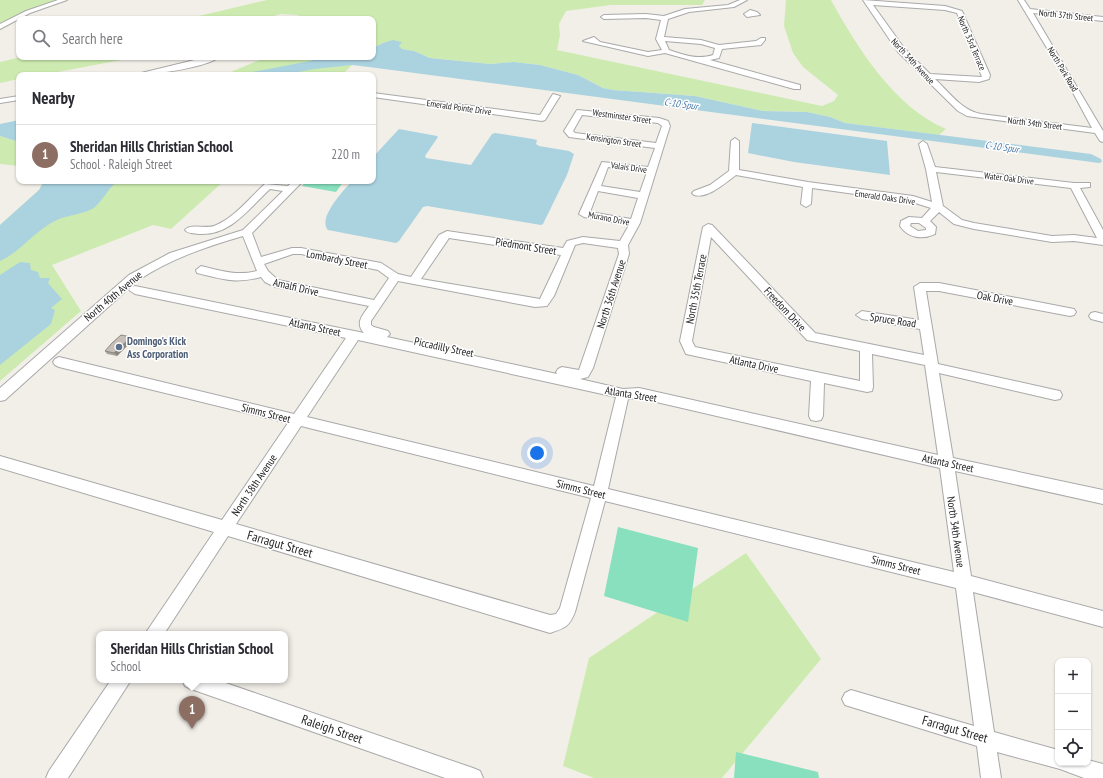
<!DOCTYPE html>
<html lang="en">
<head>
<meta charset="utf-8">
<style>
  :root { --surface:#fff; --page:#f7f7f7; --text:#2b2b33; --muted:#7c7c81; --line:#e1e1e2; --accent:#d40000 }
  body { margin:0; font-family:"PT Sans Narrow",sans-serif; background:var(--page); color:var(--text) }
  .controls { position:absolute; right:12px; bottom:12px; display:grid; overflow:hidden; border-radius:8px; box-shadow:0 1px 3px #0004 }
  .controls button { width:36px; height:36px; display:grid; place-items:center; padding:0; border:0; border-bottom:1px solid var(--line); background:var(--surface); color:var(--text); font:20px sans-serif }
  .you { position:absolute; left:537px; top:453px; width:14px; height:14px; margin:-10px; border:3px solid #fff; border-radius:50%; background:#1a73e8; box-shadow:0 0 0 6px #1a73e833 }
  .badge { display:grid; place-items:center; width:26px; height:26px; border-radius:50%; background:var(--accent); color:#fff; font-size:13px; font-weight:700 }
  .pin { position:absolute; translate:-50% -33px; filter:drop-shadow(0 1px 2px #0008) }
  .pin::after { content:''; position:absolute; top:21px; width:14px; height:12px; background:inherit; clip-path:polygon(0 0,100% 0,50% 100%) }
  .popup { position:absolute; left:96px; top:631px; width:192px; height:52px; box-sizing:border-box; display:grid; place-content:center; border-radius:8px; background:var(--surface); filter:drop-shadow(0 1px 3px #0005); font-size:13px; white-space:nowrap; color:var(--muted) }
  .popup b { font-size:15px; color:var(--text) }
  .popup::after { content:''; position:absolute; left:50%; top:100%; margin-left:-8px; border:8px solid transparent; border-top-color:var(--surface) }
  .list { margin:0; padding:0; list-style:none }
  h2 { display:flex; justify-content:space-between; align-items:center; height:52px; margin:0; padding:0 16px; font-size:17px }
  h2 small { font-size:13px; font-weight:400; color:var(--muted) }
  .list li { display:grid; grid-template-columns:26px 1fr auto; gap:12px; align-items:center; box-sizing:border-box; height:60px; padding:0 16px; border-top:1px solid var(--line) }
  .list b { display:block; font-size:15px; white-space:nowrap }
  .list p { margin:0; font-size:13px; white-space:nowrap; color:var(--muted) }
  .list em { font-size:13px; font-style:normal; color:var(--muted) }
  .icon { flex:none; width:22px; height:22px; fill:none; stroke:currentColor; stroke-width:2; stroke-linecap:round; stroke-linejoin:round }
  .map { position:relative; flex:none; width:1103px; height:778px; overflow:hidden }
  .search { position:absolute; background:var(--surface); box-shadow:0 1px 3px #0004; left:16px; top:16px; width:360px; height:44px; display:flex; align-items:center; gap:10px; box-sizing:border-box; padding:0 14px; border-radius:8px; color:var(--muted); font-size:15px }
  .panel { position:absolute; background:var(--surface); box-shadow:0 1px 3px #0004; left:16px; top:72px; width:360px; height:112px; border-radius:8px }
  .map>svg:first-child { display:block }
</style>
</head>
<body>
<div class="map">
<svg width="1103" height="778" viewBox="0 0 1103 778">
  <rect width="100%" height="100%" fill="#f2efe9"/>
  <!-- grass -->
  <path fill="#cdebb0" d="M0,0H55L29,10L0,24Z
    M267,0H705L702,5H611L566,11L559,24L560,35L557,50L822,106L834,101L838,95L803,67L793,53L784,26L786,0H831C857,47 894,107 946,129L939,135L845,123L830,117L807,112L763,111L695,96L613,90L603,88L578,75L540,65L514,62L490,64L430,58L414,51L402,49L399,46L401,42L383,43L373,48V19H310L297,15L281,14L263,19H186Z
    M21,57H137L42,75H19V79L0,83V62Z
    M267,57H356L352,65L342,75H229L233,71Z
    M0,136L19,142V166L0,164Z
    M44,181H224L171,229L153,225L52,265L81,311L0,381V225L39,190Z
    M746,553L821,659L722,778H594L563,766L589,658Z"/>
  <!-- pitch -->
  <path fill="#88e0be" d="M306,181H344L336,192L302,186Z
    M618,527L698,548L688,622L604,596Z
    M736,752L818,772L819,778H734Z"/>
  <!-- water -->
  <path fill="#aad3df" d="M393,40L402,42L399,46L402,49L414,51L430,58L490,64L514,62L540,65L578,75L603,88L613,90L695,96L763,111L807,112L830,117L845,123L1091,154L1101,159L1102,162L1099,163L369,67L352,65L314,69L283,75H237L310,61L320,57H373V48L383,43Z
    M19,120V142L0,136V124Z
    M752,123L887,141L890,175L794,162L748,153Z
    M399,129L437,136L438,137L425,156L426,158L471,165L492,134L495,133L533,139L537,140L536,144L539,146L569,151L574,154L567,175L543,224L541,225L427,206L423,207L399,241L396,243L328,230C317,218 344,190 352,181H373V157Z
    M44,181H117C108,189 103,200 95,207C87,214 67,215 57,220C35,230 22,251 0,261V225L39,190Z
    M20,262L30,263L31,270L38,272L40,278H50L48,283L62,299L51,308L55,310L51,324L0,365V275Z"/>
  <g fill="none" stroke-linecap="round" stroke-linejoin="round">
    <defs>
      <path id="minor" d="M58,0H67L30,13L0,29V24L26,11Z
        M740,0H747L734,7L689,12L668,19L664,37L701,40L719,45L756,41L761,38H765V40L761,45L722,49L719,58L710,60L800,85V89H794L665,53L648,56L583,41L594,37L600,42L648,52L662,50L656,39L661,20L646,18L604,19L601,17L604,15L646,14L664,16L685,9L728,5ZM665,41L701,44L715,48L713,55C698,60 683,55 669,50Z
        M863,0L945,6L962,11L990,75L989,79L979,82L935,79C949,92 961,110 981,114L1092,128L1065,78L1018,0H1024L1030,9L1103,17V21L1033,13L1103,131V142L1100,141L1095,133L981,118L967,116L958,111L898,52ZM873,5L945,10L957,13L982,77L930,74L904,48Z
        M750,10L757,12L760,15L747,17L744,14Z
        M207,57H219C206,68 151,75 133,75Z
        M373,93L540,115L553,94L560,96L545,120L542,121L373,97Z
        M19,96V100L0,103V99Z
        M577,110L659,118L668,121L670,126L640,223L628,245L629,254L593,368L588,377L580,379L623,389L639,388L938,455L925,365L872,354L873,387L872,391L867,392L824,383L823,416L821,420L816,421L811,420L809,416L811,381L686,354L680,341L703,227L708,224L712,225L815,333L924,355L920,329L862,319L856,315L862,311L919,320L914,287L920,283H939L1074,309L1076,312L1074,315L1070,316L939,291H926L938,364L1055,390L1060,391L1062,395L1060,399L1055,400L939,373L953,458L1103,490V504L955,471L971,576L1103,611V627L973,592L994,732L1058,750V763H1088V760L1103,764V778H1084L1060,769L997,752L1001,778H981L977,746L845,705L842,699L845,693L851,690L974,726L956,588L605,501L575,612C569,627 565,628 550,633L228,536L164,634H145L214,532L0,468V456L222,520L288,423L59,367L55,365L53,362L55,359L59,357L294,414L346,338L135,294L129,290L131,287L135,286L364,333C355,323 362,316 369,306L275,287L265,282L261,277C235,284 222,279 197,273L196,270L201,266C221,271 237,276 257,271L243,236C205,247 170,259 137,281L5,400L0,401V388L129,275L170,253L243,230L283,191L270,189C249,208 231,236 199,234C194,233 188,234 185,230C190,223 206,229 214,226C235,218 249,198 265,184L288,186L293,181H303L252,233L261,257L292,248H301L381,263L398,274L411,277L439,235L447,231L563,248L567,241L583,237L620,241L629,225L584,217L579,214L602,162L648,167L655,148L569,137L564,131ZM582,115L658,123L662,126L656,143L575,133L573,131ZM608,167L647,172L640,192L601,186ZM598,191L638,198L631,219L590,212ZM711,237L807,340L860,351V381L695,347L692,341ZM449,238L561,255L540,299L421,279ZM583,243L618,248L619,254L579,370L562,367L558,369L556,372L557,374L387,337L390,334L388,331L374,327L371,325V321L398,281L535,307L547,306L554,296L575,245ZM293,254H301L378,270L389,278L374,300L278,280L268,271L264,264ZM358,340L616,397L594,486L307,417ZM639,398L940,468L954,572L608,489L628,399ZM301,426L591,498L560,608L556,614L550,615L236,524Z
        M735,138L739,141V170L808,182L913,196L932,202L926,169L919,144L923,141L927,144L935,167L1074,183H1090V187L1080,188L1103,230V245L1074,241L1052,242L974,229L954,224L939,212L930,221L936,227L935,234C922,240 908,238 900,226L901,221L909,217L922,218L931,208L912,202L812,188L811,204L806,207L801,204L803,187L736,175C725,183 708,199 694,195L692,193L694,191L710,185L729,171L731,141ZM936,172L1071,188L1097,238L1074,235L1052,236L974,223L962,220L943,206ZM911,223H919L926,228V230L918,231L910,226Z
        M1095,312L1103,314V322L1091,319L1089,316L1091,313Z
        M111,680H131L68,778H46L49,771Z
        M182,680H217L473,768L480,771L483,778H445L191,689L185,686Z"/>
    </defs>
    <!-- minor casing -->
    <use href="#minor" stroke="#a9a9a9" stroke-width="2"/>
    <!-- minor -->
    <use href="#minor" fill="#fff" fill-rule="evenodd"/>
  </g>
  <!-- wall -->
  <path fill="#aba49e" d="M133,340L117,356L107,354L105,351Z"/>
  <!-- shaded-wall -->
  <path fill="#8b8681" d="M131,337L133,340L117,356L114,353Z"/>
  <!-- building -->
  <path fill="#c7bfb8" stroke="#8b8681" d="M121,335L131,337L114,353L105,351L112,343Z"/>
  <!-- markers -->
  <circle fill="#5c6f8a" stroke="#fff" stroke-width="1.5" cx="119" cy="347" r="4"/>
  <g text-anchor="middle" dominant-baseline="central" stroke-width="3" stroke-linejoin="round" paint-order="stroke">
    <!-- far-street labels -->
    <g font-size="9" fill="#222" stroke="#fff">
      <text transform="translate(1066 15) rotate(6)">North 37th Street</text>
      <text transform="translate(972 43) rotate(67)">North 33rd Terrace</text>
      <text transform="translate(913 61) rotate(47)">North 34th Avenue</text>
      <text transform="translate(1063 69) rotate(59)">North Park Road</text>
      <text transform="translate(459 107) rotate(8)">Emerald Pointe Drive</text>
      <text transform="translate(622 116) rotate(8)">Westminster Street</text>
      <text transform="translate(1035 123) rotate(7)">North 34th Street</text>
      <text transform="translate(614 140) rotate(8)">Kensington Street</text>
      <text transform="translate(629 167) rotate(8)">Valais Drive</text>
      <text transform="translate(1009 178) rotate(7)">Water Oak Drive</text>
      <text transform="translate(885 197) rotate(8)">Emerald Oaks Drive</text>
      <text transform="translate(609 218) rotate(11)">Murano Drive</text>
    </g>
    <!-- far-water labels -->
    <g font-size="10" font-style="italic" fill="#4a7aab" stroke="#fff">
      <text transform="translate(681 104) rotate(8)">C-10 Spur</text>
      <text transform="translate(1002 147) rotate(8)">C-10 Spur</text>
    </g>
    <!-- street labels -->
    <g font-size="11" fill="#222" stroke="#fff">
      <text transform="translate(526 246) rotate(9)">Piedmont Street</text>
      <text transform="translate(337 259) rotate(11)">Lombardy Street</text>
      <text transform="translate(296 287) rotate(13)">Amalfi Drive</text>
      <text transform="translate(696 289) rotate(-79)">North 35th Terrace</text>
      <text transform="translate(611 294) rotate(-72)">North 36th Avenue</text>
      <text transform="translate(113 296) rotate(-40)">North 40th Avenue</text>
      <text transform="translate(995 298) rotate(11)">Oak Drive</text>
      <text transform="translate(785 309) rotate(47)">Freedom Drive</text>
      <text transform="translate(893 320) rotate(9)">Spruce Road</text>
      <text transform="translate(315 327) rotate(12)">Atlanta Street</text>
      <text transform="translate(444 347) rotate(12)">Piccadilly Street</text>
      <text transform="translate(754 364) rotate(12)">Atlanta Drive</text>
      <text transform="translate(631 394) rotate(9)">Atlanta Street</text>
      <text transform="translate(266 413) rotate(14)">Simms Street</text>
      <text transform="translate(948 463) rotate(12)">Atlanta Street</text>
      <text transform="translate(254 485) rotate(-56)">North 38th Avenue</text>
      <text transform="translate(581 489) rotate(14)">Simms Street</text>
      <text transform="translate(956 532) rotate(82)">North 34th Avenue</text>
      <text transform="translate(896 565) rotate(14)">Simms Street</text>
    </g>
    <!-- service labels -->
    <g font-size="11" font-weight="bold" fill="#4e5e75" stroke="#fff" text-anchor="start">
      <text x="127" y="341">Domingo's Kick<tspan x="127" dy="13">Ass Corporation</tspan></text>
    </g>
    <!-- near-street labels -->
    <g font-size="13" fill="#222" stroke="#fff">
      <text transform="translate(280 544) rotate(16)">Farragut Street</text>
      <text transform="translate(332 729) rotate(19)">Raleigh Street</text>
      <text transform="translate(955 729) rotate(16)">Farragut Street</text>
    </g>
  </g>
</svg>
<div class="controls">
<button>+</button>
<button>−</button>
<button><svg class="icon" aria-label="locate" viewBox="0 0 24 24"><circle cx="12" cy="12" r="6"/><path d="M12 2v4M12 18v4M2 12h4M18 12h4"/></svg></button>
</div>
<div class="you"></div>
<div class="pin badge" style="left:192px;top:729px;background:#8d6e63">1</div>
<div class="popup"><b>Sheridan Hills Christian School</b>School</div>
<div class="search"><svg class="icon" aria-label="search" viewBox="0 0 24 24"><circle cx="10" cy="10" r="6"/><path d="M15 15l6 6"/></svg>Search here</div>
<section class="panel">
<h2>Nearby<small></small></h2>
<ul class="list">
<li><span class="badge" style="background:#8d6e63">1</span><div><b>Sheridan Hills Christian School</b><p>School · Raleigh Street</p></div><em>220 m</em></li>
</ul>
</section>
</div>
</body>
</html>
